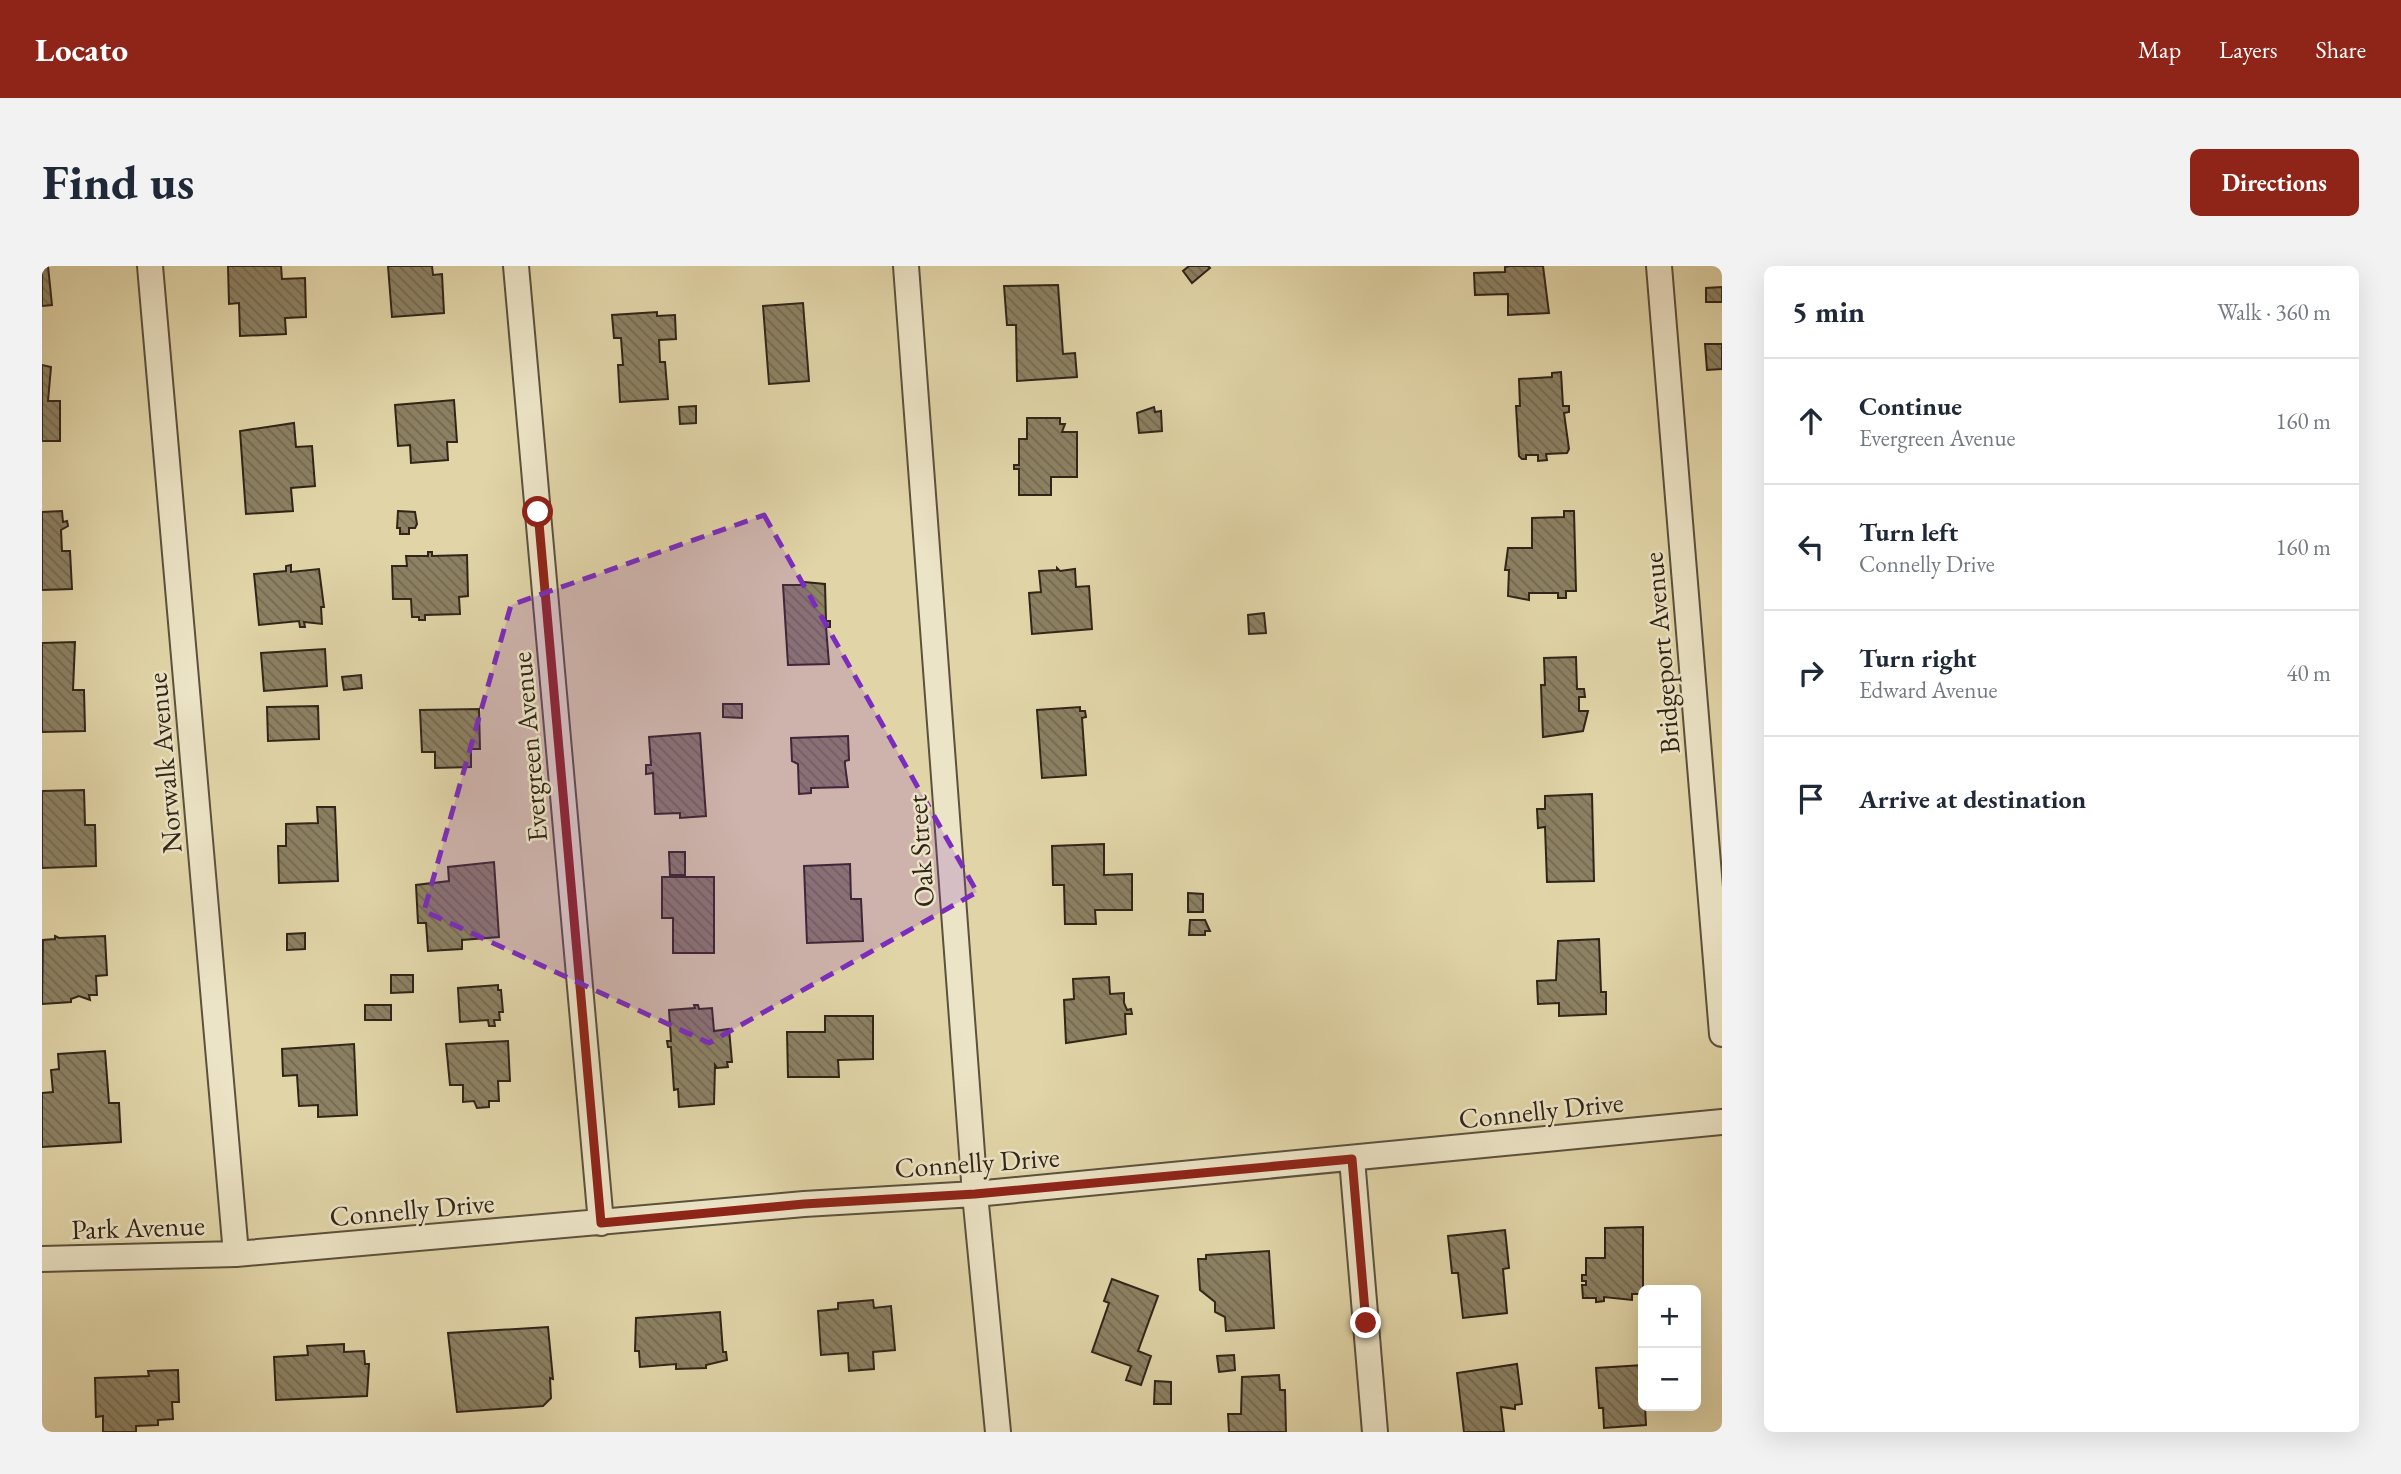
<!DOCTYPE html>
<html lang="en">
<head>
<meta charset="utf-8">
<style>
  :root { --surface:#fff; --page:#f2f2f3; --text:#1f2937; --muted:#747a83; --line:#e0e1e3; --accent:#8f2418 }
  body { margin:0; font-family:"EB Garamond",serif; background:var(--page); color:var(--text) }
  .controls { position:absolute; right:21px; bottom:21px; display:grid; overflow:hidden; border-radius:10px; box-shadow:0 7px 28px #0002 }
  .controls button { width:63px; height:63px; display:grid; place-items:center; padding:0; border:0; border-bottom:2px solid var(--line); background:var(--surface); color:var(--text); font:35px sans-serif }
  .stop { position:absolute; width:21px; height:21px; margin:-16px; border:5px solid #8f2418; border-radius:50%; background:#fff }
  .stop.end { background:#8f2418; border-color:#fff; box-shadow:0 2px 7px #0008 }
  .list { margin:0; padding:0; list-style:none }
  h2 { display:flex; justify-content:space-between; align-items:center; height:91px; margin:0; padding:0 28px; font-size:30px }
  h2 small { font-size:23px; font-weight:400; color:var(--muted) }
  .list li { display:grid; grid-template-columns:46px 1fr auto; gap:21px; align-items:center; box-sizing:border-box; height:126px; padding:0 28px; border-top:2px solid var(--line) }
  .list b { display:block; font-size:26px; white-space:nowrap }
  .list p { margin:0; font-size:23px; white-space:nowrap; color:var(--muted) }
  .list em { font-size:23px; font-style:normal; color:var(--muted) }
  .icon { flex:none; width:38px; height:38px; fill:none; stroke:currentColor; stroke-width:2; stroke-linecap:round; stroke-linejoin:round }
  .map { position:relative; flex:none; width:1680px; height:1166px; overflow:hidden; border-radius:10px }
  header { display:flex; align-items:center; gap:42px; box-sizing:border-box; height:98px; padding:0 35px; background:var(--accent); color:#fff }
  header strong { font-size:33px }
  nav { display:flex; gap:38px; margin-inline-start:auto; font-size:24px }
  .intro { display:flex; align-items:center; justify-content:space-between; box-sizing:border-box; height:168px; padding:0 42px }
  h1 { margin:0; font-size:49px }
  .button { padding:18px 32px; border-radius:10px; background:var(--accent); color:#fff; font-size:24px; font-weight:700 }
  main { display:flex; gap:42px; padding:0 42px }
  aside { flex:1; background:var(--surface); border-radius:10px; box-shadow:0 7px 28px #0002 }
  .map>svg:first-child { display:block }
</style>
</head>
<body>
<header>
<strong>Locato</strong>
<nav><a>Map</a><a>Layers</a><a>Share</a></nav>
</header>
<div class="intro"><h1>Find us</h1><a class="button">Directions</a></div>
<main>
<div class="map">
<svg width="1680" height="1166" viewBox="0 0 1680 1166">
  <defs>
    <pattern id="building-back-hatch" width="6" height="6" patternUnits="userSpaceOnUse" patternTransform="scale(1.75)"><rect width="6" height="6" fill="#8c8163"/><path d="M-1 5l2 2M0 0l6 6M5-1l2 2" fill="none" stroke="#736951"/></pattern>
  </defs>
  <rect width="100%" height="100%" fill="#e1d5a8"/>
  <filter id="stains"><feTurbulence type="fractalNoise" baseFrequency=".00286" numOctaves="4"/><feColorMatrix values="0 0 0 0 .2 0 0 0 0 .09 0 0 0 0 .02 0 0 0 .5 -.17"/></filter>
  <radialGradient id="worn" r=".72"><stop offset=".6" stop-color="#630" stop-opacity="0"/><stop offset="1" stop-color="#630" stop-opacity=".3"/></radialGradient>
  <!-- building -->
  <path fill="url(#building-back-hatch)" stroke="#302519" stroke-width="2" d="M0,0H6L10,39L0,40Z
    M186,0H239L240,13L263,12L264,51L243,52L244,68L198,70L197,37L187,38Z
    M346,0H390L391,9L400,8L402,47L350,51Z
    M1147,0H1166L1168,2L1150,17L1141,5Z
    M1468,0H1501L1507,47L1466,49V28L1433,29L1432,7L1463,6V1Z
    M1016,19L1021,88L1033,87L1035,111L975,115L974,59H965L962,20Z
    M1680,21V36H1664V22Z
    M761,37L767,115L727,118L721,40Z
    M615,46V50L633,49L634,73L617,74L618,96H623L626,133L578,136L576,99H581L579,72H572L570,49Z
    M1663,78H1680V103L1665,104Z
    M0,99L9,101L6,135H18V175H0Z
    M1519,106L1521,140H1527V146L1522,147L1527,183L1525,187L1504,188L1505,194L1496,195V189H1484V193H1480L1477,190L1474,140H1478L1477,113L1510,111V107Z
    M412,134L415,176H405L406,194L369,197L368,179L356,180L353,139Z
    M654,140V157L638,158L637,141Z
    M1112,141L1113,146L1119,145L1120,165L1097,167L1095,147Z
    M985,152H1018V158H1023L1020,166H1035V211H1009V229H977V203H972V199H977V173H985Z
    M252,157L254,181L270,180L273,220L249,222L251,245L204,248L198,165Z
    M20,245L21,256L25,255L26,260L19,264L20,285H28L30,323L0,324V246Z
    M356,245L373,246L375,258L373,262H367V268H358V262H355Z
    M1522,245H1532L1534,325H1524V332H1516V327H1487V334L1466,330L1467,304H1463L1466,282H1490V252L1522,251Z
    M386,286H390V290L425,289L426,330L417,331L418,348L383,349V354H377V351H370L369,333H351L350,300H365L364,290H386Z
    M249,299V306L277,303L282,341H279L280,358L262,356L263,361H258L257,355L217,359L212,308L244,305V300Z
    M1015,302L1018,305L1033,303L1034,321L1047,320L1050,363L990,368L987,327L999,326L997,305L1015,304Z
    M762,316L783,318L784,355H788V361H784L787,398L746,399L741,319H762Z
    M1222,347L1224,367L1207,368L1206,349Z
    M33,376L31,424H42L43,465L0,466V377Z
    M283,383L285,420L222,425L219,387Z
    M1534,391L1535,423H1542L1543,431H1537V445H1546L1541,465L1501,471L1499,419H1503L1502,392Z
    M319,409L320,422L302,424L300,411Z
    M681,438H700V452L681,451Z
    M276,440L277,473L226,475L225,441Z
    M1038,441V445H1043L1044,451L1040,452L1044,509L1000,512L995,444Z
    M437,443L438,483H429V501L393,502V486H380L378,444Z
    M658,467L664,550L638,552V547L613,548L611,507L604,508V499H609L607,471Z
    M806,470L807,494L803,495V499L806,521L769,522V527L757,528L756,498L750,495L749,472Z
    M42,524L43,559H53L54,600L0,602V525Z
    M1550,528L1552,615L1505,616L1503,561L1496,562L1495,543H1503V530Z
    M275,541H293L296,615L237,617L236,580H244V558L276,557Z
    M1062,578V609L1090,608V644H1053L1054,658H1023L1022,619H1011L1010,580Z
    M627,586H643V609H628Z
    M452,596L457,671L420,674V683L386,685L384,657H376L374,619L407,615L406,601Z
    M808,598L809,633H819L821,675L765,677L762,600Z
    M620,611H672V687H631V652H620Z
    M1146,627L1161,628V646H1146Z
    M1148,654H1163L1168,665H1163V669H1147Z
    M263,667V683L245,684V668Z
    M13,670L17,672L63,670L65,709L54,710L55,729H47L48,734L37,730L29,733V736L0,738L1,674L13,673Z
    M1557,673L1559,726H1564V748L1517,750V737L1496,738L1495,715L1514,714L1516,675Z
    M349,709H371V726L349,727Z
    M1067,711L1068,728L1082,727V737L1085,744L1089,743L1090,748H1083L1084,768L1024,777L1022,734L1032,733L1031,713Z
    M456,719V724H459L461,746H457L458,754H452L453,760H447L446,754L418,756L416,722Z
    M323,739H349V754H323Z
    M652,739H656L657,743L670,742L672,765L687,763L690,796H685L686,801L675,802L673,799L672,838L637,841L636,823L632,824L629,781H626L625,775H629L627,744L653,742Z
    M783,750H831V793L796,794L797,811H746L745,766H783Z
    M466,775L468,815H456L457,835H447V841L435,842L432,835L421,836V819H408L404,778Z
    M312,778L315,849L276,851V839L257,840L255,809L241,810L240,783Z
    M63,785L67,837H77L79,876L0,881V827L11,826L9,804L17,803L16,788Z
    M1601,961V1028H1590V1034L1562,1031V1035L1554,1036V1032H1541L1540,1019H1544V1015H1540V1009H1544V992H1563V962Z
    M1463,964L1467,1002L1461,1003L1465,1047L1421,1052L1416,1007H1410L1406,970Z
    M1227,985L1232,1062L1184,1065L1183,1051L1173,1046V1036L1158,1024L1156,993H1164V989Z
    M1070,1013L1116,1030L1096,1085L1109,1090L1099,1119L1084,1114L1089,1100L1050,1086L1067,1037L1062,1035Z
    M831,1034L832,1042L849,1040L853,1084L831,1086L832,1103L807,1105L806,1087L779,1089L776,1045L796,1043V1037Z
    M678,1046L681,1086H684L685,1094L664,1099V1102L634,1103V1098L598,1101L597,1085H593L594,1052Z
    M506,1061L511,1113L508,1112L509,1132L501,1140L415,1146L406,1067Z
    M302,1078V1086L322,1085L323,1098H327L325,1130L234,1134L232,1091L266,1089L265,1080Z
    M1192,1089L1193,1104L1177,1106L1175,1090Z
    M1475,1098L1480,1138L1473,1139V1143L1459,1141L1462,1166H1422L1415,1107Z
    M1601,1099L1604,1159L1562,1162L1561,1142H1557L1554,1102Z
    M136,1104L137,1136H130L131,1153L116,1154V1159L94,1160V1166H61V1150L54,1151L53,1112L107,1110L106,1105Z
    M1237,1109L1238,1124H1243L1244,1166H1187L1186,1148H1199L1200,1111Z
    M1113,1115L1129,1116V1138H1112Z"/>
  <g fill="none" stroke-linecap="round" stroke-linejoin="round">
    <defs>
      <path id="street" d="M108,0L194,988
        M474,0L559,957
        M864,0L933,928L956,1166
        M1617,0L1680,768
        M1310,893L1333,1166
        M0,993L194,988L762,938L933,928L1680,856"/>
    </defs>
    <!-- street casing -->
    <use href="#street" stroke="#5c513d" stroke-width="28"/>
    <!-- street -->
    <use href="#street" stroke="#ece4c6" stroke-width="24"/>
  </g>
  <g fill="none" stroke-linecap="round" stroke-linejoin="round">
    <!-- route -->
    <path stroke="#8f2418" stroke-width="9" d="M496,246L559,957L762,938L933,928L1310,893L1324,1057"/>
  </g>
  <!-- marked area -->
  <path fill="#7b2cbf" fill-opacity="0.2" stroke="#7b2cbf" stroke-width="5" stroke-dasharray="14 9" stroke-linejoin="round" d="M722,249L935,626L667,777L382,645L469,339Z"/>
  <g text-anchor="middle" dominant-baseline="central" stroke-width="5" stroke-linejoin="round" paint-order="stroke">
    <!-- street labels -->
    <g font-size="28" fill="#302519" stroke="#ece4c6">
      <text transform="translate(1619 387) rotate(-95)">Bridgeport Avenue</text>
      <text transform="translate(487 481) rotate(-95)">Evergreen Avenue</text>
      <text transform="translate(122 497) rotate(-95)">Norwalk Avenue</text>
      <text transform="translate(878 585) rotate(-94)">Oak Street</text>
      <text transform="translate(1499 844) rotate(-6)">Connelly Drive</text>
      <text transform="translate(935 896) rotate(-4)">Connelly Drive</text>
      <text transform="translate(370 943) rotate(-5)">Connelly Drive</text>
      <text transform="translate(96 961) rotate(-2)">Park Avenue</text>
    </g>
  </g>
  <rect width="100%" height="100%" filter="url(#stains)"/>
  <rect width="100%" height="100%" fill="url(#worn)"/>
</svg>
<div class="controls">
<button>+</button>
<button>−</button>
</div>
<div class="stop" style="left:496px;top:246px"></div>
<div class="stop end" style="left:1324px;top:1057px"></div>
</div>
<aside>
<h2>5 min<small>Walk · 360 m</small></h2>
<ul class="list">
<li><svg class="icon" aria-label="ahead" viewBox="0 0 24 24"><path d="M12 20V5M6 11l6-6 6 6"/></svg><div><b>Continue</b><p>Evergreen Avenue</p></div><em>160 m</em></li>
<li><svg class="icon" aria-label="left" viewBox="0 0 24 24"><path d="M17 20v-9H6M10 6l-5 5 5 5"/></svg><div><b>Turn left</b><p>Connelly Drive</p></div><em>160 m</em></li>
<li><svg class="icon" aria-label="right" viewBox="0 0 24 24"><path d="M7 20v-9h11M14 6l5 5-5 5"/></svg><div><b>Turn right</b><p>Edward Avenue</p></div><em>40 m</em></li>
<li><svg class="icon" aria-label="arrive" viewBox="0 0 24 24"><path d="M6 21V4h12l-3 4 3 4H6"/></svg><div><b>Arrive at destination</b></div></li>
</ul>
</aside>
</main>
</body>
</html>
